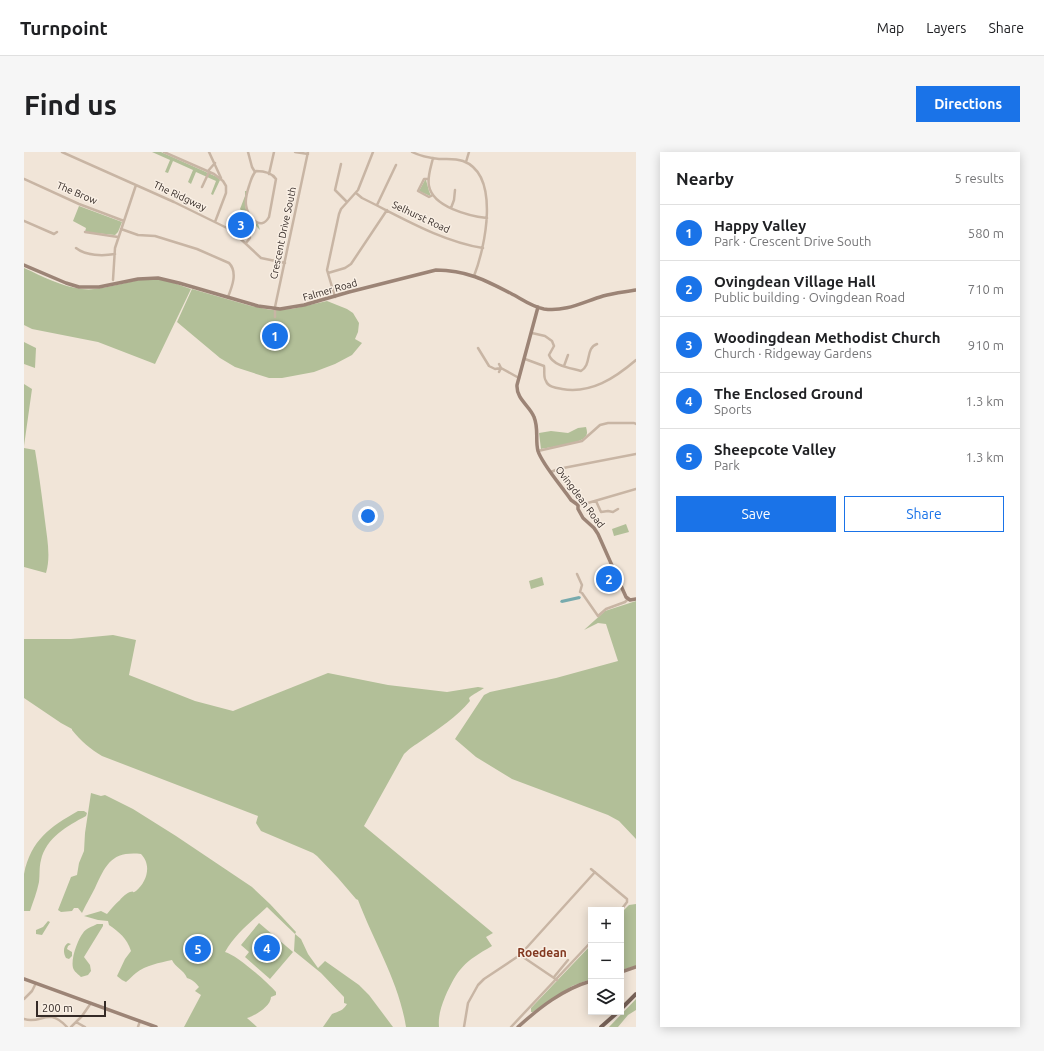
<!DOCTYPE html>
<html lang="en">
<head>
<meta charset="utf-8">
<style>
  :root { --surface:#fff; --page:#f6f6f6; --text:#202124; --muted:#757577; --line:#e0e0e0; --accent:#1a73e8 }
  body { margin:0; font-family:Ubuntu,sans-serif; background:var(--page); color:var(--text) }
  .controls { position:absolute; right:12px; bottom:12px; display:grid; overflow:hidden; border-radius:0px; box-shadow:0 2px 10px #0003 }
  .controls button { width:36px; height:36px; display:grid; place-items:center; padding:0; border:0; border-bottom:1px solid var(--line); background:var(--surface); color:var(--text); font:20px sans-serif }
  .scale { position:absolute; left:12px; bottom:10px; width:70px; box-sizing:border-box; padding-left:4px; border:2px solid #342a26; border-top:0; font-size:11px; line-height:14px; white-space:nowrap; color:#342a26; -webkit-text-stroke:3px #f9efe4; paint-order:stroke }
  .you { position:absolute; left:344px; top:364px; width:14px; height:14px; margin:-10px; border:3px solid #fff; border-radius:50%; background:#1a73e8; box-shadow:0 0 0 6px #1a73e833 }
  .badge { display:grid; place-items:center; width:26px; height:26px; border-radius:50%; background:var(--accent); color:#fff; font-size:13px; font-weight:700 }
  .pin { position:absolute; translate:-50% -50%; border:2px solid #fff; box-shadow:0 1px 4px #0006 }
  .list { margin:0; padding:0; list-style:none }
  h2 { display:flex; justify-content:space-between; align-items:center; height:52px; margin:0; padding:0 16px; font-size:17px }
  h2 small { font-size:13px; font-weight:400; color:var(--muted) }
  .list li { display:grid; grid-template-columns:26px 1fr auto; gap:12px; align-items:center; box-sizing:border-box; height:56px; padding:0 16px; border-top:1px solid var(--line) }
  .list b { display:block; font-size:15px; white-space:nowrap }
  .list p { margin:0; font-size:13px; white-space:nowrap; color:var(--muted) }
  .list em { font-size:13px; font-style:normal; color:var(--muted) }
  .actions { display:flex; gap:8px; padding:12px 16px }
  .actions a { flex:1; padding:9px 0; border:1px solid var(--accent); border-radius:0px; text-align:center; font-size:14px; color:var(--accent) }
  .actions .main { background:var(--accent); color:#fff }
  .icon { flex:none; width:22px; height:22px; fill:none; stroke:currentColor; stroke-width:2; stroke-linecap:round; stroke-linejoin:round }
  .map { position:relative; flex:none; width:612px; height:875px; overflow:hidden; border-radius:0px }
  header { display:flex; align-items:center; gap:24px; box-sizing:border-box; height:56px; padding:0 20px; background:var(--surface); border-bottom:1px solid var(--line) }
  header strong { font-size:19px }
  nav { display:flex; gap:22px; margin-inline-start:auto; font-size:14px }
  .intro { display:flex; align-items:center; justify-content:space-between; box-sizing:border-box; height:96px; padding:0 24px }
  h1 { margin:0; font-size:28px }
  .button { padding:10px 18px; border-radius:0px; background:var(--accent); color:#fff; font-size:14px; font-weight:700 }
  main { display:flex; gap:24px; padding:0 24px }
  aside { flex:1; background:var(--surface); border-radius:0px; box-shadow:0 2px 10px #0003 }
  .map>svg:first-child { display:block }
</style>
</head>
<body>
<header>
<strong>Turnpoint</strong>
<nav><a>Map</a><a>Layers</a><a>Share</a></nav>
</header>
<div class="intro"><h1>Find us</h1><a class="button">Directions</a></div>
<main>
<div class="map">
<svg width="612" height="875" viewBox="0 0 612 875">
  <rect width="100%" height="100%" fill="#f1e5d8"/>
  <!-- green -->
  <path fill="#b2bf98" d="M128,0H137L193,25L196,28L189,43L187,42L192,29L172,20L167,32L164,30L169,18L149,9L144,21L141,20L146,8Z
    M401,28H402L405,39L407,44H406L395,39Z
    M221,39H223C219,51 221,67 234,72L236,78L216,57L221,44Z
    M55,54L98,70L94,80L91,83L61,80L62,76L49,69Z
    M0,116C18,124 38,135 58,137C84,140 111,124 137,127C147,129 157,134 167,137L131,212L74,190L8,177L0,173Z
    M168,137L227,154L247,158L268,157L303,149L323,157L329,161L335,171L334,180L331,187L338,191L328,203L311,212L290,220L258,226H245L211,215L196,206L153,170Z
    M0,190L12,196L11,216L0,212Z
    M0,232L8,237L0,294Z
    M562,275C563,279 564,282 561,285C556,292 526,295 517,297L515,281L527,279L544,281L554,276Z
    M0,296L11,298C15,322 18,345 21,369C23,386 27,404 22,421L0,415Z
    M602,372L605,380L590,384L588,377Z
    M518,425L520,433L507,437L505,429Z
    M612,449V687L595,669L584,663L488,627L452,605L431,587L460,543L466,540L532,526L594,509L582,472L574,471L560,478L581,459Z
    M89,483L112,488L105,523L171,549L209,559L304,521L364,533L423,540L454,535L460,536C455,540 450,541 445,546L446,549C433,565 414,577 397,589C391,593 386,596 380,602L340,674L469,781L462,785L468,794C440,810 434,816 421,845C417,855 414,864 415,875H382C375,830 350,790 334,748L332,747L314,726L293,704L289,701L237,679L232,671L234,664L78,604C66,597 57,589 48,578V577L37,571L0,546V487H47Z
    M67,641L77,644L81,643L109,657L152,684L228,735L246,752L272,780L271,782L277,787L284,802L294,816L301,809L335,833L345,843L369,875H299L308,862C315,859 319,859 323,852L320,851V845L297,821L270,799L271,782L243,755C228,769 211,782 201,800C213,803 243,830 252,840V843L247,845C247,854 231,864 223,866L233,875H160L177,843L171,839L175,835C171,830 169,828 163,826C160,818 151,815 148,808C135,811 122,813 112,821C108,824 106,827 102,830L98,828L93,824L101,807L107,799C103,786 95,780 85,773L84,769L74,768L60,764L77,759L83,762C87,757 91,752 96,748C98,745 103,741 106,740C111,738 107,742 112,739C123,730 128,713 117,702C88,699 82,712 71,736C67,744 62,752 58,761L54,756H50L48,759L37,760L34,758L47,725L53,723L55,711L60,699L61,681Z
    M54,659H60L63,661L62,664C43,674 22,686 17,708C15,715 16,723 15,730C13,740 9,750 6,759H0C0,747 0,733 0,722C7,688 26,675 54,659Z
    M612,752V814L597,818V761L605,753Z
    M24,769L26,770L18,783L12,782V778L19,775Z
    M235,771L269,800L246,827L221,805L225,800L217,793Z
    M73,772H79V774L60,805L66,813L67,819L64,823L57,825C55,823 51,820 50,818C45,810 54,787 59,781C62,776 68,775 73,772Z
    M44,791L47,792L44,794L43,797L48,800V804L45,807L42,806C39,801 39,794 44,791Z
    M567,793V827L548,834L509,860H507V856Z
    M612,847V858L604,863L594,875H585Z"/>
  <!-- water -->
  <path fill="#77aaad" d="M555,444L557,445L556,447L538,451L536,450L537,448Z"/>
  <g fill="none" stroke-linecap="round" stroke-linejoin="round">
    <!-- street -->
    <path stroke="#c8b5a4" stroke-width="2.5" d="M38,0L150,50L207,78L237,106L261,111
      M140,0L190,22L199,29L202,34V41L191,70
      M185,0L197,26
      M224,0L228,15L231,20
      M271,0L284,2
      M388,0C396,4 406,6 415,7C423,7 431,6 439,9C477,23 461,96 450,124
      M409,6C407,15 403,25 405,34C409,55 445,64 463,66
      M442,10L445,0
      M317,12L311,38L323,50
      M184,19L191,11
      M232,19C239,19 248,21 252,27L245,65C236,81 223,63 222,53C221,46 223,40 225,34C227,28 228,23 232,19Z
      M245,22L250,0
      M0,27L55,52L100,69
      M404,27H400L394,39L405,45L409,43
      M178,35L185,20
      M332,41L338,46C377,65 416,89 459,96
      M353,53L372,13
      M427,56L430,48L431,38
      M222,66L226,86L222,91
      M0,69L30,82L33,80
      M97,77L114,83L131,84L173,97L205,111C214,120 208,135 204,145
      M61,80L94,85
      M52,96C62,104 79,104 91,102
      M304,121L321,116L327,112L363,58
      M89,128L91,96L112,33
      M311,145L303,118L315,62L317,57L334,38L349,0
      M251,165V155L284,0
      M508,181L521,184L528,189L530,194L525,203C529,214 547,216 557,219C568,213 561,196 573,192
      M454,196L465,214L471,217L477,216L495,226
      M501,207L520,214C521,219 519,225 522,229C524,235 532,236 538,237C567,242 591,226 612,208
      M540,214L544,203
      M475,220L477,216L475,212
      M514,299L558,289L576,273L584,271H610L612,272
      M527,320L534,317L612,302
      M572,349L577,360L584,359L589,360L594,357
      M554,353H557L612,337
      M553,422L558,433L556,440L558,441L574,464L582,457L601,450L604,447
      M567,717L603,747V750L597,758
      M496,803L533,828
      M530,825L544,808
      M0,847L8,839L12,831
      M0,867C18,873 23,854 43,875
      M52,870L61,875
      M47,875L58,864L67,851
      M114,875L116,869
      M440,875L444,851L454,833L460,827L496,803L571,720
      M487,875L567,790"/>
    <!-- secondary -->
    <path stroke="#9c8476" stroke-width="3.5" d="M0,113L42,131L55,135H75L114,127L134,126L155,131L234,154L256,157L280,153L325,140L412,118C443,118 463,129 490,143C499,148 509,155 520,157C542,160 559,150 579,144C590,141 601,140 612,138
      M514,155L493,233C492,247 506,254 510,265C515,277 511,288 514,299C518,312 539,336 547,348L554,353V357L559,366L570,376L574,382L602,445L606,448L612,447
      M597,820L612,815
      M0,827L132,875
      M494,875C515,856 539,837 567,829"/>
    <!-- primary -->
    <path stroke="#766157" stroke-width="4" d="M597,857L612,842
      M577,875L594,860"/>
  </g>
  <g text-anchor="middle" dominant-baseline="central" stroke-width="3" stroke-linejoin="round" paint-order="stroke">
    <!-- street labels -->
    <g font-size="10" fill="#342a26" stroke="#f9efe4">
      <text transform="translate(53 41) rotate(23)">The Brow</text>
      <text transform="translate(156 44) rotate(25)">The Ridgway</text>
      <text transform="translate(397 65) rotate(25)">Selhurst Road</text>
      <text transform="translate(259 81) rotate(-78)">Crescent Drive South</text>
      <text transform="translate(306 138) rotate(-16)">Falmer Road</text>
      <text transform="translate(556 345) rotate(53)">Ovingdean Road</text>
    </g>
    <!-- quarter labels -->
    <g font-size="12" font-weight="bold" fill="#823820" stroke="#f9efe4">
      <text x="518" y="800">Roedean</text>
    </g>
  </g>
</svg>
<div class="controls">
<button>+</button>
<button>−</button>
<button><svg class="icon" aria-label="layers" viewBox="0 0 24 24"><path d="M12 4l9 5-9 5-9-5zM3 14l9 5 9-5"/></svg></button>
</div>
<div class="scale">200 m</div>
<div class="you"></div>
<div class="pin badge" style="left:251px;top:184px">1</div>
<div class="pin badge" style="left:585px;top:427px">2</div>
<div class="pin badge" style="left:217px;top:73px">3</div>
<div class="pin badge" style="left:243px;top:796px">4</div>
<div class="pin badge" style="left:174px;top:797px">5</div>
</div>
<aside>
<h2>Nearby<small>5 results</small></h2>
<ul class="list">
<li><span class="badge">1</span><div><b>Happy Valley</b><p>Park · Crescent Drive South</p></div><em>580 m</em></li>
<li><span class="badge">2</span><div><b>Ovingdean Village Hall</b><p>Public building · Ovingdean Road</p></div><em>710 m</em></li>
<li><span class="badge">3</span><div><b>Woodingdean Methodist Church</b><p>Church · Ridgeway Gardens</p></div><em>910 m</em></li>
<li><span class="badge">4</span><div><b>The Enclosed Ground</b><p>Sports</p></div><em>1.3 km</em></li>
<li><span class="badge">5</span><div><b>Sheepcote Valley</b><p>Park</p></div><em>1.3 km</em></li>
</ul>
<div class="actions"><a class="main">Save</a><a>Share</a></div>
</aside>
</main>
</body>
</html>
